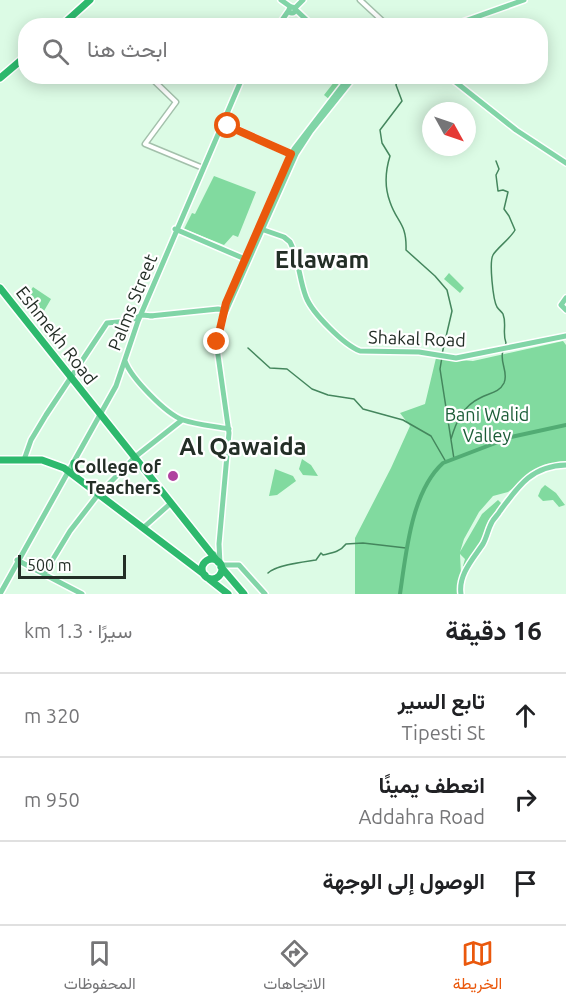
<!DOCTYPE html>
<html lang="ar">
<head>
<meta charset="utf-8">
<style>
  :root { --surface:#fff; --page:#f6f6f6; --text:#202124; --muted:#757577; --line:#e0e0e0; --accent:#ea580c }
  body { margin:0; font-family:Ubuntu,Vazirmatn,sans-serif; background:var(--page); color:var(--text); direction:rtl }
  .compass { position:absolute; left:422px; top:102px; width:54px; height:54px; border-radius:50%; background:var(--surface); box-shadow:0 3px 15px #0003; rotate:130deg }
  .scale { position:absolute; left:18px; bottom:15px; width:108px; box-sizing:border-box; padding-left:6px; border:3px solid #232e26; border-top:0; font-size:16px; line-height:21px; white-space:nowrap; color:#232e26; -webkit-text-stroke:4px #fff; paint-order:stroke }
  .stop { position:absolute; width:18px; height:18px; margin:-14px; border:4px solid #ea580c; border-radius:50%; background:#fff }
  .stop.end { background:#ea580c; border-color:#fff; box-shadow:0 2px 6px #0008 }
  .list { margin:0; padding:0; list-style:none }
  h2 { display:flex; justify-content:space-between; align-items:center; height:78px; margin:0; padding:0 24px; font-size:26px }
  h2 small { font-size:20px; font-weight:400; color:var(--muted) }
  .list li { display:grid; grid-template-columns:39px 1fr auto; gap:18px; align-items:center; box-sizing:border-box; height:84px; padding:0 24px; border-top:2px solid var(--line) }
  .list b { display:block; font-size:22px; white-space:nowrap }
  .list p { margin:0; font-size:20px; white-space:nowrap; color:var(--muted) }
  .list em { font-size:20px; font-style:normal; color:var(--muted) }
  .icon { flex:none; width:33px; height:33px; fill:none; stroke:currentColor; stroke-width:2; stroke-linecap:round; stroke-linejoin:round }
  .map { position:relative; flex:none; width:566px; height:594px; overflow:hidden; direction:ltr }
  .search { position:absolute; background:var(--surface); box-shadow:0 3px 15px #0003; left:18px; right:18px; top:18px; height:66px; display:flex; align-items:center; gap:15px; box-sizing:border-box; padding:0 21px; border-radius:24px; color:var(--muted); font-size:22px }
  .sheet { height:330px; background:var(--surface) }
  nav { display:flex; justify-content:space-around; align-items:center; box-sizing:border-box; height:84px; border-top:2px solid var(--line); background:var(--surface); font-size:16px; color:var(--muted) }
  nav a { display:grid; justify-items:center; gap:3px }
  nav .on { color:var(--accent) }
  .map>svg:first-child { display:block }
</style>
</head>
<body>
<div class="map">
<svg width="566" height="594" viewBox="0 0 566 594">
  <rect width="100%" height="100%" fill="#dcfbe5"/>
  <!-- green -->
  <path fill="#81da9f" d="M338,77H349L330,100L324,95Z
    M214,176L256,192L238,237L233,235L224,245L184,229L192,213L195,214Z
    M449,273L464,288L460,293L444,279Z
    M33,287L51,299L44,311L25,299Z
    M563,341L566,345V462L544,465L508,492L493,496L479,512L464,539L460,552L482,514L498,500L502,504L465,568L463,566L465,559L460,554L462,594H355V538L391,468L410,426L400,413L425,404L436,358L473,361Z
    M302,459L311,465L318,476L303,475L299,469Z
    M275,469L293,476L296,481L277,495L269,496Z
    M545,485L556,493L565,505L559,507L553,500L543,501L538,496L541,489Z"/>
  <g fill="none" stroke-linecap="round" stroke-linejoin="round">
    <!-- stream -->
    <path stroke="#44865d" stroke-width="1.5" d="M398,76L396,85L402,101L380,130L382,143L390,156C385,172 384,186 390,202C397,223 407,223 406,250L435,276L447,290L452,311L442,354
      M496,161L499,169L496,175L498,191L503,190L508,192L504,209L509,216L515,230C510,239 497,248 493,255C489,262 493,300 497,307C499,310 502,312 503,314C507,324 502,333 506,343L505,346
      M248,348L270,368L287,369L312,389L328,395L354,399L363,409L403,420L431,436L446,462
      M442,357L440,369L454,459
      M451,439C456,422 463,406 480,398C489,393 499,393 504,383C509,372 499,362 503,351
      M268,573C276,565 303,562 316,560L321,553L323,555C332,553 340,552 346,544L363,543L406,548"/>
    <!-- river -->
    <path stroke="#52ac74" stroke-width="4" d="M400,594C406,554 411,492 443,463L511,437L566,425"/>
    <defs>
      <path id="minor" d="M360,0L388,26
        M149,76L176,102L145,144L203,168"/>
      <path id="major" d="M281,0L291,7
        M289 10a3 3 0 1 1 6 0a3 3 0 1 1-6 0Z
        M295,8L303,0
        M296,10L313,26
        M278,26L289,10
        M451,26L524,0
        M448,76L516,130L566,163
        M229,126L291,154
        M272,198L294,149L350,76
        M175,229L245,259
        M261,229L284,237L290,242C299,259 299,279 306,297C312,313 344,345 360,351L419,352L456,358L566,336
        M566,298L561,305L566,310
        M150,316L218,309L225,310
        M125,361C131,378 166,414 183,420C198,425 214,426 229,429
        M25,457L31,440L46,415L107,323L129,321L142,315L153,316
        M143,528L171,503
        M17,560L82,594
        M206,561L214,554
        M220,564L219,544L229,433L217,348L222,320L296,154L311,131L355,76
        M220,565H239L265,594
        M44,574L70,531L97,496L135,457L182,420
        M0,594L116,386L138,321L243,76
        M461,594C458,575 473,559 483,544C487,537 488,529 492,522C494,518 498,515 500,511C519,485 532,466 566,465"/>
      <path id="highway" d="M61,26L90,0
        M0,78L26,56
        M0,288L218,562
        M0,460H42L64,468L205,575
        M74,463L76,475
        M202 569a10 10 0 1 1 20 0a10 10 0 1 1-20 0Z
        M221,567L244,594
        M209,579L228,594"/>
    </defs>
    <!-- minor casing -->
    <use href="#minor" stroke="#a3c0ab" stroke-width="7"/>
    <!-- major casing -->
    <use href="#major" stroke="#fff" stroke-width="8"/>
    <!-- highway casing -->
    <use href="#highway" stroke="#fff" stroke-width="10"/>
    <!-- minor -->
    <use href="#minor" stroke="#fff" stroke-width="4"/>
    <!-- major -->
    <use href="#major" stroke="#81d5a7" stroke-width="5"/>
    <!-- highway -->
    <use href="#highway" stroke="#2db96d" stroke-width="7"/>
  </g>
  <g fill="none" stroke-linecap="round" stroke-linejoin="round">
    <!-- route -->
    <path stroke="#ea580c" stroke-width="8" d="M217,342L226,303L291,154L228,126"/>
  </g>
  <!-- markers -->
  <circle fill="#b0419f" stroke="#fff" stroke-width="2" cx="173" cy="476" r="6"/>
  <g text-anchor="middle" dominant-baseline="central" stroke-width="4.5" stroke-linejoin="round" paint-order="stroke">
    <!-- street labels -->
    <g font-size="18" fill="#232e26" stroke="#fff">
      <text transform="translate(132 302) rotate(-68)">Palms Street</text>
      <text transform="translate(57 335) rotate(52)">Eshmekh Road</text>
      <text transform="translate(417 338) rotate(2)">Shakal Road</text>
    </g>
    <!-- park labels -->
    <g font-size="18" fill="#1c5d38" stroke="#fff">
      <text x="487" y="414">Bani Walid<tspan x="487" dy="21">Valley</tspan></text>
    </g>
    <!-- poi labels -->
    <g font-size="18" font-weight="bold" fill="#232e26" stroke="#fff" text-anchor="end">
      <text x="161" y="466">College of<tspan x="161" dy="21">Teachers</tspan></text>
    </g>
    <!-- district labels -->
    <g font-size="24" font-weight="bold" fill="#232e26" stroke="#fff">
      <text x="322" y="259">Ellawam</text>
      <text x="243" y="446">Al Qawaida</text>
    </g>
  </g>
</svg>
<svg class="compass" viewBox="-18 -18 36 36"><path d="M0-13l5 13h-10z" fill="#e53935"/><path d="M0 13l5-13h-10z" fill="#757577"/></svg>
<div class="scale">500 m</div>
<div class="stop" style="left:228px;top:126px"></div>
<div class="stop end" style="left:217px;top:342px"></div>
<div class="search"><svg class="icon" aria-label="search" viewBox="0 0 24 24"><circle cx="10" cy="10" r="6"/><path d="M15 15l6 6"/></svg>ابحث هنا</div>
</div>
<section class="sheet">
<h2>16 دقيقة<small>سيرًا · 1.3 km</small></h2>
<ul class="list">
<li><svg class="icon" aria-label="ahead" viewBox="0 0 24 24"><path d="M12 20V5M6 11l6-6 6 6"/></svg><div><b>تابع السير</b><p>Tipesti St</p></div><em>320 m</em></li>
<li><svg class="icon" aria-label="right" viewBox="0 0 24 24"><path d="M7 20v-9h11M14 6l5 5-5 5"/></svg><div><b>انعطف يمينًا</b><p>Addahra Road</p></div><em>950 m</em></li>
<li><svg class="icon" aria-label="arrive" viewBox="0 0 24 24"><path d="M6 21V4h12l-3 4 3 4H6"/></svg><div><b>الوصول إلى الوجهة</b></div></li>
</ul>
</section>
<nav>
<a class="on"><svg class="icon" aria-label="map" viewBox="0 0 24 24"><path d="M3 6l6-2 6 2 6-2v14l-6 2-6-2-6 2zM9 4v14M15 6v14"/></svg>الخريطة</a>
<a><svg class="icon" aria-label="directions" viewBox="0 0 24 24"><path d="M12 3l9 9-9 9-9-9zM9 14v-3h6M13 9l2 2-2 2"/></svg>الاتجاهات</a>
<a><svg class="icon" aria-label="saved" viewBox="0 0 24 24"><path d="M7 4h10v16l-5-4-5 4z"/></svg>المحفوظات</a>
</nav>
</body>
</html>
